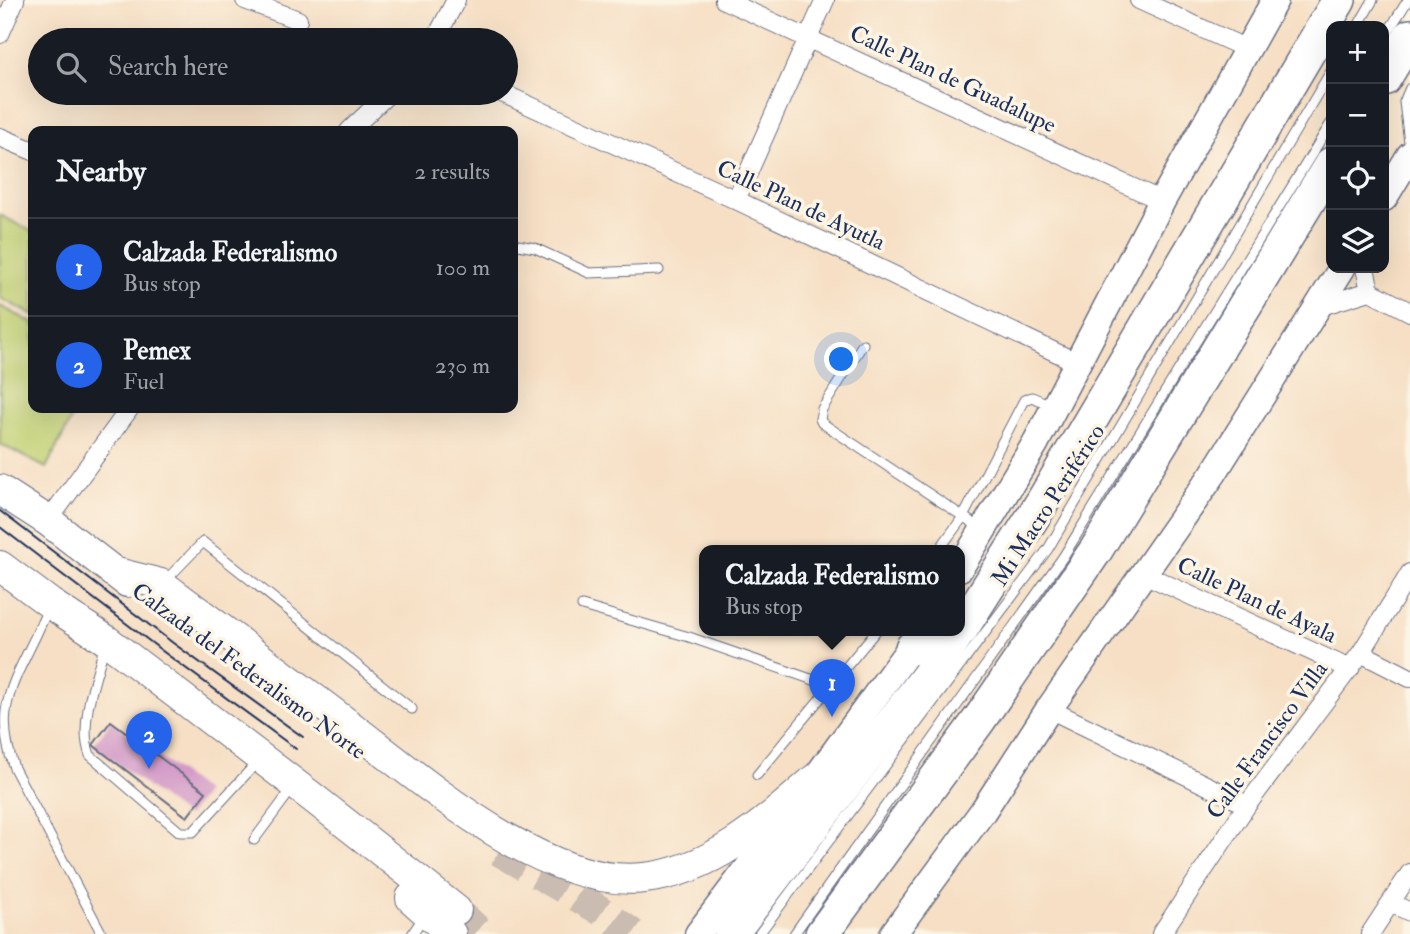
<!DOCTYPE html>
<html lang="en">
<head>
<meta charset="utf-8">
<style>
  :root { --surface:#171b24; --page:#242831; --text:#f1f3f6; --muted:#9ea1a6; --line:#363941; --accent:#2563eb }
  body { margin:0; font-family:"IM FELL Double Pica",serif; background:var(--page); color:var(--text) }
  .controls { position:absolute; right:21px; top:21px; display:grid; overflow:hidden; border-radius:14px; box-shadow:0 7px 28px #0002 }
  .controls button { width:63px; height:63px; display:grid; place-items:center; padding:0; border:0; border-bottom:2px solid var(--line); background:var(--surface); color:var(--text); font:35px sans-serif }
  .you { position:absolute; left:842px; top:360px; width:24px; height:24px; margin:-18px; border:5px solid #fff; border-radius:50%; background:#1a73e8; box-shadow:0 0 0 10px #1a73e833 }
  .badge { display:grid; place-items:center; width:46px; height:46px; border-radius:50%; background:var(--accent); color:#fff; font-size:23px; font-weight:700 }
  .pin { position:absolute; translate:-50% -58px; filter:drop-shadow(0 2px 4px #0008) }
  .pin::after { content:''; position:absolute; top:37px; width:24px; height:21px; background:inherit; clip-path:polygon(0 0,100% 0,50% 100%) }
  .popup { position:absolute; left:699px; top:545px; width:266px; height:91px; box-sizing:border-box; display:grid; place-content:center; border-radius:14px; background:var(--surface); filter:drop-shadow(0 2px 5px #0005); font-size:23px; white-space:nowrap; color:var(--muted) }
  .popup b { font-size:26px; color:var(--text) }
  .popup::after { content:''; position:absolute; left:50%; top:100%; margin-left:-14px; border:14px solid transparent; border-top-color:var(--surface) }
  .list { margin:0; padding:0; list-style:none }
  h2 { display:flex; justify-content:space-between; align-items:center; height:91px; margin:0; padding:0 28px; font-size:30px }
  h2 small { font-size:23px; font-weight:400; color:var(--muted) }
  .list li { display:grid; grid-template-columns:46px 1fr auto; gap:21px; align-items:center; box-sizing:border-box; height:98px; padding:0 28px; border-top:2px solid var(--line) }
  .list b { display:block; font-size:26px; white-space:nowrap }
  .list p { margin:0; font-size:23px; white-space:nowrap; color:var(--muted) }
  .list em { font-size:23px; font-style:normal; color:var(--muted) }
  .icon { flex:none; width:38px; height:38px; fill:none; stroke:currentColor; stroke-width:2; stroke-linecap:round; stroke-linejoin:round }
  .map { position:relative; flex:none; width:1410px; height:934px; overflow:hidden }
  .search { position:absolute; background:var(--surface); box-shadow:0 7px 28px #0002; left:28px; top:28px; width:490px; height:77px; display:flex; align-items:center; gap:18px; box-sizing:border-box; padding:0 24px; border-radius:38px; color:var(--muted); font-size:26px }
  .panel { position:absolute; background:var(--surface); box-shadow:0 7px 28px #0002; left:28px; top:126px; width:490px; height:287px; border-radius:14px }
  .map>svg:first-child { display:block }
</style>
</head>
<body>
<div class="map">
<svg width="1410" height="934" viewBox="0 0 1410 934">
  <rect width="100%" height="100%" fill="#fcf5e5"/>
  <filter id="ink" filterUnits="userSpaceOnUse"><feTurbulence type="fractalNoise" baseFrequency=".0143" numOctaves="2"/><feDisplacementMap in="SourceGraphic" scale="14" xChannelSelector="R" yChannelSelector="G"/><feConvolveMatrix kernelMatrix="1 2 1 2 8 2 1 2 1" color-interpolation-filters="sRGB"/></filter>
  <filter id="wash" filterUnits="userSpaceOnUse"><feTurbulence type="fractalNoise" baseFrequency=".00686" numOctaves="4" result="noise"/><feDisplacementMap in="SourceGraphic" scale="28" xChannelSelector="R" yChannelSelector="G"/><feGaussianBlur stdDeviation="1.57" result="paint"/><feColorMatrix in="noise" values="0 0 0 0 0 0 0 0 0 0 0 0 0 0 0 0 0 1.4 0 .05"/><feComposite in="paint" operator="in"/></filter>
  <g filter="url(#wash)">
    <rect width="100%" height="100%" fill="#f6dfc4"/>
    <!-- green -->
    <path fill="#c0d072" stroke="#6e8068" stroke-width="2" d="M0,215L33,232V315L0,298Z
      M0,306L33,323V408H77L46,468L0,444Z"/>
    <g id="blocks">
      <!-- building -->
      <path fill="#d093c6" d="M111,721L206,792L187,817L93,745Z"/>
    </g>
  </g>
  <g filter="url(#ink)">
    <use href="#blocks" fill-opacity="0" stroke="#686d82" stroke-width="2"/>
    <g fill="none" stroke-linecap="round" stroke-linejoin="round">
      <!-- primary-tunnel -->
      <path stroke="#cabcb0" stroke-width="30" stroke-dasharray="30 15" stroke-linecap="butt" d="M499,851L598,909L633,934
        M456,910L482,934"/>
      <defs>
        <path id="lane" d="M1358,26L1373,0
          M1384,38L1408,0
          M1410,151L1404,102L1410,88
          M513,244L535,248L589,273L659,270
          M863,344L822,409L820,419L822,423L982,529
          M938,551L963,517L1024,400L1032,397L1053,406
          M165,581L203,542L412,709
          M582,606L689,637L831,686
          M48,609C40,627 31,646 22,664C3,702 0,727 14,768L102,934
          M105,645C96,676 78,725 90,755L180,832H193L250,770
          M757,775L876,631
          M254,840L286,797
          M412,934L425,915
          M759,934L1048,549L1331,71
          M794,934L1063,557L1331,123"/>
        <path id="street" d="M245,0L298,20
          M724,0L1162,201
          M1139,0L1247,49
          M0,34L15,0
          M435,40L456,0
          M502,93L736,200L1078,363
          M349,131L389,93
          M0,137L33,151
          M736,200L825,0
          M1365,268L1370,291
          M1318,307L1370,291L1410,312
          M48,521L130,408
          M1144,574L1350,669
          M1361,653L1410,678
          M1049,709L1247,805
          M1391,903L1410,912
          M1161,934L1247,805L1361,653L1410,573
          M1370,934L1410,873"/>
        <path id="secondary" d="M1384,198L1410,155
          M960,568L1035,444L1162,201L1275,0
          M698,934L815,779L921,633
          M893,934L983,811L1049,709L1213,474L1342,268"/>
        <path id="primary" d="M0,490L48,521L127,582
          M0,566L51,604L106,640L312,797L456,910
          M113,572L161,584C221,629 281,674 340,718C416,775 544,890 644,878C712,871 766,822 815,779
          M411,898L451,934"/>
        <path id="highway" d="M1384,79L1410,36
          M960,631L1043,501L1339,0
          M912,648L927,631
          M731,934L943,656L959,631
          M822,934L979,720L1096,550L1331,164"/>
      </defs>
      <!-- lane casing -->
      <use href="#lane" stroke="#686d82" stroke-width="11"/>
      <!-- street casing -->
      <use href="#street" stroke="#686d82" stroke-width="20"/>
      <!-- secondary casing -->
      <use href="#secondary" stroke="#686d82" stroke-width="29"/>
      <!-- primary casing -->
      <use href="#primary" stroke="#686d82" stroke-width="32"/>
      <!-- highway casing -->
      <use href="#highway" stroke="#686d82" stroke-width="36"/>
      <!-- lane -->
      <use href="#lane" stroke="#fff" stroke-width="9"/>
      <!-- street -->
      <use href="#street" stroke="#fff" stroke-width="18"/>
      <!-- secondary -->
      <use href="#secondary" stroke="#fff" stroke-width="26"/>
      <!-- primary -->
      <use href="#primary" stroke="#fff" stroke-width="30"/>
      <!-- highway -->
      <use href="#highway" stroke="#fff" stroke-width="33"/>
      <!-- tram -->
      <path stroke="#1b2f5e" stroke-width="2" d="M0,511L173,643L303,737
        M0,527L165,653L296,749"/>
    </g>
  </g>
  <g text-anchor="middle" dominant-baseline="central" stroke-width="7" stroke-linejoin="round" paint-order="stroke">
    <!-- street labels -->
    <g font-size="23" fill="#1b2f5e" stroke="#fcf5e5">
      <text transform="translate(953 79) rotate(25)">Calle Plan de Guadalupe</text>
      <text transform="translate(801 205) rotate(25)">Calle Plan de Ayutla</text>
      <text transform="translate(1048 505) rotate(-57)">Mi Macro Periférico</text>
      <text transform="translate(1257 600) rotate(25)">Calle Plan de Ayala</text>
      <text transform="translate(249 671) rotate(36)">Calzada del Federalismo Norte</text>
      <text transform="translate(1267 740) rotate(-54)">Calle Francisco Villa</text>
    </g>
  </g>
</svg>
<div class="controls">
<button>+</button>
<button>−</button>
<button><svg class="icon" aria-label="locate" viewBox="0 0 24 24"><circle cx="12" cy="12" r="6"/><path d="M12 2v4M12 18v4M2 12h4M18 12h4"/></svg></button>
<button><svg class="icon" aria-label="layers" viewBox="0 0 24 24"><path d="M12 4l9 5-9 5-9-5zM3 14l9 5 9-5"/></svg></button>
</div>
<div class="you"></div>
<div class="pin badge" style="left:832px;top:717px">1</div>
<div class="popup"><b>Calzada Federalismo</b>Bus stop</div>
<div class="pin badge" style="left:149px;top:769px">2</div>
<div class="search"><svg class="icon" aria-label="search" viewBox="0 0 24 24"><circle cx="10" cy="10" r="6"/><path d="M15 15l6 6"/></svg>Search here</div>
<section class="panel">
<h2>Nearby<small>2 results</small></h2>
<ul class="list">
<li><span class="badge">1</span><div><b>Calzada Federalismo</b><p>Bus stop</p></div><em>100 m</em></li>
<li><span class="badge">2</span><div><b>Pemex</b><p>Fuel</p></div><em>230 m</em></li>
</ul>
</section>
</div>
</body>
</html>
